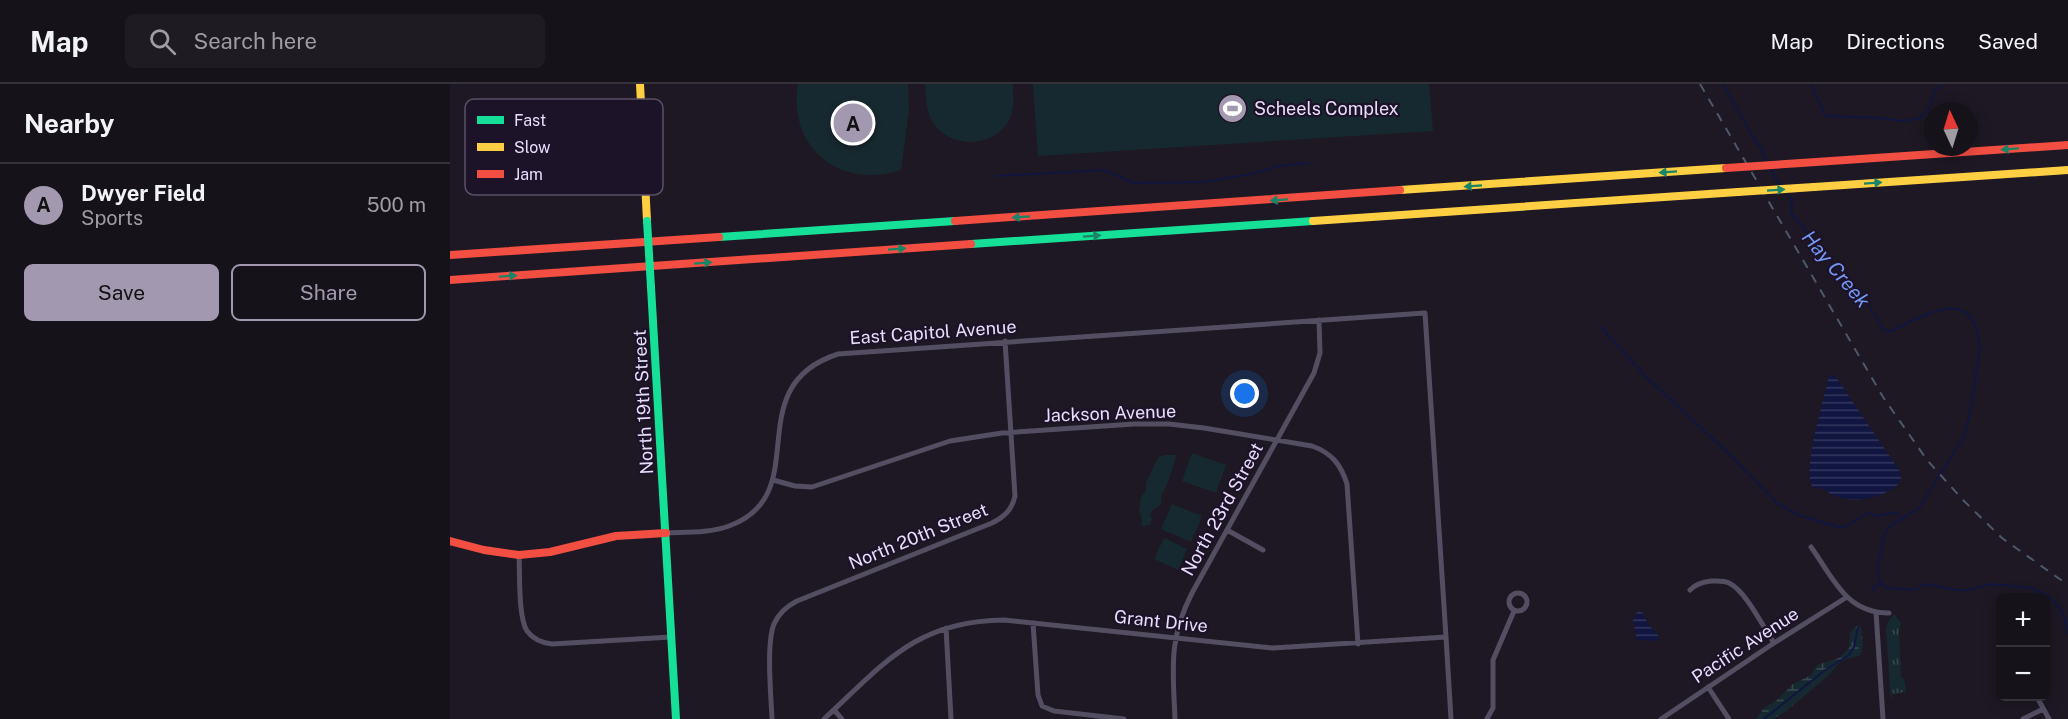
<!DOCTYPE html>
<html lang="en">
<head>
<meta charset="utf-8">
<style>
  :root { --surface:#16121a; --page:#1f1b23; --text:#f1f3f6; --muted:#9e9ea2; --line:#353239; --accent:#a298b0 }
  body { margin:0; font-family:"Public Sans",sans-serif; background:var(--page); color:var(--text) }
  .controls { position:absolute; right:18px; bottom:18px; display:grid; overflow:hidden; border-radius:9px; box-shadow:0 3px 15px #0003 }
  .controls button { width:54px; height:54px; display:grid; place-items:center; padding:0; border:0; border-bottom:2px solid var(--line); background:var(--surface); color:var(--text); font:30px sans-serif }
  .compass { position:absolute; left:1474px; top:18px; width:54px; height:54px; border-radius:50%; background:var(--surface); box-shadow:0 3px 15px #0003; rotate:356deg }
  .you { position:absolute; left:795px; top:310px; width:21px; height:21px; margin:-15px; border:4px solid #fff; border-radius:50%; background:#1a73e8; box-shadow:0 0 0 9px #1a73e833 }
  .badge { display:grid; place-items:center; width:39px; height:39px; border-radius:50%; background:var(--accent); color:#111; font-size:20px; font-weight:700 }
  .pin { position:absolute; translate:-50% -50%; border:3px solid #fff; box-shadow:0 2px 6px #0006 }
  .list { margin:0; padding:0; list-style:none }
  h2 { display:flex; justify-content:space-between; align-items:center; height:78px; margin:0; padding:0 24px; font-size:26px }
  h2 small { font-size:20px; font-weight:400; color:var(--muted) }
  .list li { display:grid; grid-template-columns:39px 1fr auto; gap:18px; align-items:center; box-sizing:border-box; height:84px; padding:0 24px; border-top:2px solid var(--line) }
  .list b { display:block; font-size:22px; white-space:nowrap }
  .list p { margin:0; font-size:20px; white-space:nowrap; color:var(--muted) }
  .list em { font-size:20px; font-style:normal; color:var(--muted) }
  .actions { display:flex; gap:12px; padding:18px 24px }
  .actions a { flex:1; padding:14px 0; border:2px solid var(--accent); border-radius:9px; text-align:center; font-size:21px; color:var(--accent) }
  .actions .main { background:var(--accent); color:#111 }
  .icon { flex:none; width:33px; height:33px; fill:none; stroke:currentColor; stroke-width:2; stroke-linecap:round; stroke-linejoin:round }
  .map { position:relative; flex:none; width:1618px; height:635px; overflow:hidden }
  header { display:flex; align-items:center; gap:36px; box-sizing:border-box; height:84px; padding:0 30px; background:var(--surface); border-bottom:2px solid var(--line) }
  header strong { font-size:28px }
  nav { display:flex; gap:33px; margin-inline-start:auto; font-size:21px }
  .search { width:420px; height:54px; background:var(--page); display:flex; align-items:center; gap:15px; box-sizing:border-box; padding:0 21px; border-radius:9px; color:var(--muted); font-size:22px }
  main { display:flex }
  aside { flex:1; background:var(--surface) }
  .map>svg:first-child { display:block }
</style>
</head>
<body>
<header>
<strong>Map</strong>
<div class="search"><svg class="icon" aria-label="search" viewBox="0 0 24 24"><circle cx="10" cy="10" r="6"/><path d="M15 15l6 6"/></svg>Search here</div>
<nav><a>Map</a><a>Directions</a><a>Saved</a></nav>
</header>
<main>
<aside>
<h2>Nearby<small></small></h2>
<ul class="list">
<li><span class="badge">A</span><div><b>Dwyer Field</b><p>Sports</p></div><em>500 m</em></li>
</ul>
<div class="actions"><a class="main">Save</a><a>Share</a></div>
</aside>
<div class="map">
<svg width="1618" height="635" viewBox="0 0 1618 635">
  <defs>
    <pattern id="grass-tufts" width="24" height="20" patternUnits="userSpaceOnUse" patternTransform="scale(1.5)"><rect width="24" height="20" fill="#172930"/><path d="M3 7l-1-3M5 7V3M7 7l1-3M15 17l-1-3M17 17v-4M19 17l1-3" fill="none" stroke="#39484f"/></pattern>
    <pattern id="wetland-marsh" width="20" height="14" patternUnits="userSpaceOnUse" patternTransform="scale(1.5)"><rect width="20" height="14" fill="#172930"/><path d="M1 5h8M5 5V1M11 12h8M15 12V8" fill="none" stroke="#39484f"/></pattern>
    <pattern id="water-rules" width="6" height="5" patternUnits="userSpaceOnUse" patternTransform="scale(1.5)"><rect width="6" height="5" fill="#111641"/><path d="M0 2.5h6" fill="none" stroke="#34375d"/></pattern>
  </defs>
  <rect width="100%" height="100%" fill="#1d1823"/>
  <!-- grass -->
  <path fill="url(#grass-tufts)" d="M1444,530L1451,539L1449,548L1451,593L1454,595L1456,608L1442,610L1441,618L1436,544L1439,536Z"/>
  <!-- wetland -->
  <path fill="url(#wetland-marsh)" d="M1407,542L1411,543C1412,553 1415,564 1409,572L1396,575L1388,580L1378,592L1335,628L1323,635H1306L1314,624L1326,617L1343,600L1361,591L1367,581L1389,574L1399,564L1400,548Z"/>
  <!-- park -->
  <path fill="#172930" d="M348,0H458L459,26L451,86C391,106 337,64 348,0Z
    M475,0H563C563,13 565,25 559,36C544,64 502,65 484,40C476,29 476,14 475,0Z
    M583,0H979L983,47L588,72Z
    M742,369L776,381L766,409L732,397Z
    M715,371H726C726,377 715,408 711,412V420L702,427L700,431L702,435L700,441L692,442L691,429H689L691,413L696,406V399L708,373Z
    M722,420L752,432L741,458L711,445Z
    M714,454L737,465L728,486L704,475Z"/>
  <!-- water -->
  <path fill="url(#water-rules)" d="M1384,290L1451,389C1452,398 1447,403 1439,407C1425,415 1401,419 1385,412C1375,407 1375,404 1363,404C1351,389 1374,317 1378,295Z
    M1188,527L1193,529L1198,540L1208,551V557L1187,556L1183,536Z"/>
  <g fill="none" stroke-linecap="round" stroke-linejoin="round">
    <!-- stream -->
    <path stroke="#111641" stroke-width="2" d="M1273,0L1306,58L1311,64L1317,78
      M1361,0L1375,32L1430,34L1453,37L1470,34L1479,25L1485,6L1494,0
      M1321,86L1327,97L1331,101
      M546,92L655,86L683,99L754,98L801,90L829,82L859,79
      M1338,110L1342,118L1341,129L1355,145L1360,158L1370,162L1385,182L1394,189L1401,201L1413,213L1435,247H1442C1478,229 1525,200 1530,264L1520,330L1513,354L1469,424L1439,443L1435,448L1428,479V490L1429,497L1437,504L1465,506L1474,500L1507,506H1518L1542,500L1581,504L1597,511L1607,520L1614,531L1618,550
      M1151,243L1196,293L1273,364L1327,419L1351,432L1389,443L1397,442L1417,429L1428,432L1446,428L1452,436
      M1422,508L1424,503L1430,500
      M1314,635L1374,587L1399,571L1404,563L1408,543"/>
    <!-- street -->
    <path stroke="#544e63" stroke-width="5" d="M323,396L345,402L362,403L500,357L552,349L684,340H719L754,344L862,362C882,369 891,381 897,400L908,560
      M777,446L813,466
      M216,449C236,448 260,449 279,442C367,410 286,303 388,270L975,229L996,553
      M1361,463C1384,495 1396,529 1439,529
      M69,471C70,489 68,533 77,547C83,555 92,559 102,560L221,553
      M1240,506C1246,500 1252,498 1261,497C1267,497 1273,496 1279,499C1296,507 1313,543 1324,559
      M1059 518a9 9 0 1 1 18 0a9 9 0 1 1-18 0Z
      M1426,528L1433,635
      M583,539L588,611L592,622L604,627L674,635
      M496,544L501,635
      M1258,603L1279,635
      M1588,615L1599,635
      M384,626L392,635
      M322,635C321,611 316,560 324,540C329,529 337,522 347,517L542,439C554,433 562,426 565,412L555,257
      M374,635C434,580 465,537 554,536L823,564L996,553L1001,635
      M725,635C723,585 718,556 742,509L864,289L870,269L869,236
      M1037,635L1043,624V576L1064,527
      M1211,635L1324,559L1397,513
      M1573,635L1593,625"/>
    <!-- fast -->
    <path stroke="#16e098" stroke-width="8" d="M269,153L505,137
      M521,160L863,137
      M201,203L226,635"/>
    <!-- slow -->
    <path stroke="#ffcf43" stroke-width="8" d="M190,0L197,137
      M1364,103L1618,86
      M950,106L1276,84
      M863,137L1288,108"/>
    <!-- jam -->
    <path stroke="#f24e42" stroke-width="8" d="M1351,79L1618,61
      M505,137L950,106
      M0,171L269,153
      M0,196L521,160
      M0,457L34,466L69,471L100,468L166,452L216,449"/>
    <!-- rail -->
    <path stroke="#4e586d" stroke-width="2" stroke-dasharray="9 8" stroke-linecap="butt" d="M1250,0L1433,313L1477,376L1514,417L1552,454L1618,501"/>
    <!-- fast-bridge -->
    <path stroke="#16e098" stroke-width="8" d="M197,137L201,203"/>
    <!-- slow-bridge -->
    <path stroke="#ffcf43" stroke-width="8" d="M1288,108L1364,103"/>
    <!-- jam-bridge -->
    <path stroke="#f24e42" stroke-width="8" d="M1276,84L1351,79"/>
  </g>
  <!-- one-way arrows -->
  <defs><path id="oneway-solid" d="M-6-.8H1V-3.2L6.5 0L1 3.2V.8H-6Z" transform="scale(1.5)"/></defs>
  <g fill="#198466">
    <use href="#oneway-solid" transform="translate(1560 65) rotate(176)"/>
    <use href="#oneway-solid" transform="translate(1218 88) rotate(176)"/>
    <use href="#oneway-solid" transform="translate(1423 99) rotate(-4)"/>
    <use href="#oneway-solid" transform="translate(1023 102) rotate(176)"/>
    <use href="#oneway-solid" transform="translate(1326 106) rotate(-4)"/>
    <use href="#oneway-solid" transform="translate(829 116) rotate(176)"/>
    <use href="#oneway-solid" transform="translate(571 133) rotate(176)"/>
    <use href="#oneway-solid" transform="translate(642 152) rotate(-4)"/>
    <use href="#oneway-solid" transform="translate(447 165) rotate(-4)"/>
    <use href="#oneway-solid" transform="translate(253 179) rotate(-4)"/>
    <use href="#oneway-solid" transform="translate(58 192) rotate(-4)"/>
  </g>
  <!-- icons -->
  <defs>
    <symbol id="stadium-disc" viewBox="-11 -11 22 22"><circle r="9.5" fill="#a298b0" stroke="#1c1328"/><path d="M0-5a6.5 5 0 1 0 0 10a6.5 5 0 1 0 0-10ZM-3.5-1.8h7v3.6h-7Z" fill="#fff"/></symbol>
  </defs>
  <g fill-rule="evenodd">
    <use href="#stadium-disc" x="766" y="8" width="33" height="33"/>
  </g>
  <g text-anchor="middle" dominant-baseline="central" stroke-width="4.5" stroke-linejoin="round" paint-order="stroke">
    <!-- poi labels -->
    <g font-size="18" fill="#e9ddfc" stroke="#1c1328" text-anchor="start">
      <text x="804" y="24">Scheels Complex</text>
    </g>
    <!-- street labels -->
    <g font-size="18" fill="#e9ddfc" stroke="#1c1328">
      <text transform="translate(483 248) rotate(-4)">East Capitol Avenue</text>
      <text transform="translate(193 318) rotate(-93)">North 19th Street</text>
      <text transform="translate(660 329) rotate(-2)">Jackson Avenue</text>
      <text transform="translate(772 425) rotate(-61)">North 23rd Street</text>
      <text transform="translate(468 452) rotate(-22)">North 20th Street</text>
      <text transform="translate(711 537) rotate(6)">Grant Drive</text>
      <text transform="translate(1295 561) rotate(-33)">Pacific Avenue</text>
    </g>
    <!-- water labels -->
    <g font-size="20" font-style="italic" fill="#7498f3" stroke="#1c1328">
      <text transform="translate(1386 185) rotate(50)">Hay Creek</text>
    </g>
  </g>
  <!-- legend -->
  <rect x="15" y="15" width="198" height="96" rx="9" fill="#1c1328" stroke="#5a5068" stroke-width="1.5"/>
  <rect x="27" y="32" width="27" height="8" fill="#16e098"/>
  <rect x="27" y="59" width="27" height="8" fill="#ffcf43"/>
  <rect x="27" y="86" width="27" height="8" fill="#f24e42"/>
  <g font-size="16" fill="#e9ddfc">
    <text x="64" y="42">Fast</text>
    <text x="64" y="69">Slow</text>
    <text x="64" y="96">Jam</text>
  </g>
</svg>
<div class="controls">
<button>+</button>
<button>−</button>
</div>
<svg class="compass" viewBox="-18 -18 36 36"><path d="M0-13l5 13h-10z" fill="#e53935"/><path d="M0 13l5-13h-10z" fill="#9e9ea2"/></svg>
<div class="you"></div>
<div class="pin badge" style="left:403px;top:39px">A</div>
</div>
</main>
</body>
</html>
